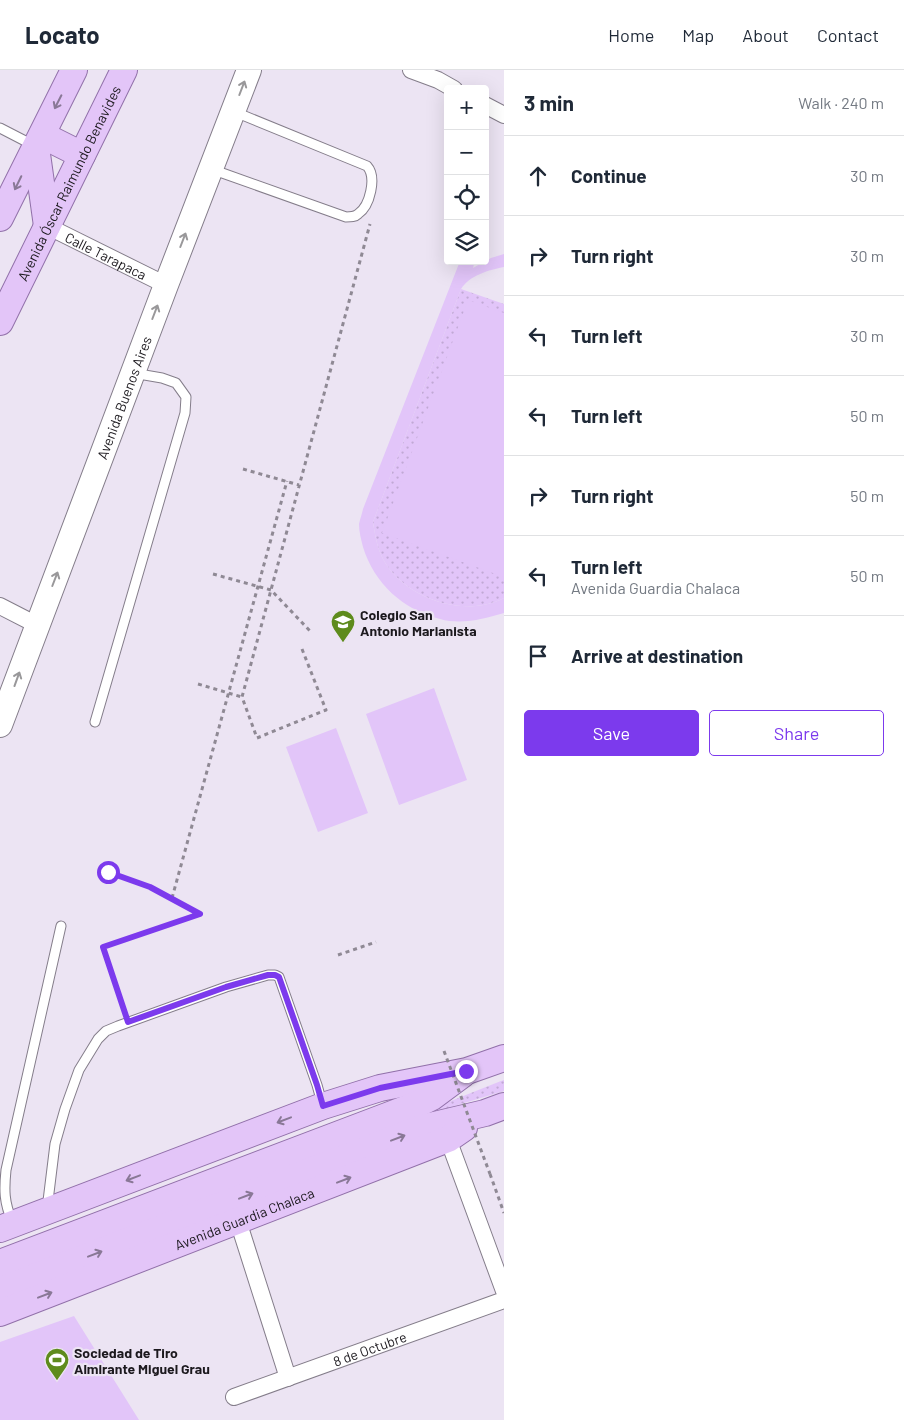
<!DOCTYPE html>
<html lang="en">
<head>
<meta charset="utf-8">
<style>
  :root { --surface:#fff; --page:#f2f2f3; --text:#1f2937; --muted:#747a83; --line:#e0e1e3; --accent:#7c3aed }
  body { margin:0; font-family:Barlow,sans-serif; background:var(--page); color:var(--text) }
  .controls { position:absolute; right:15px; top:15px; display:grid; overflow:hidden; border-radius:5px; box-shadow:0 5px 20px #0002 }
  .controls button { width:45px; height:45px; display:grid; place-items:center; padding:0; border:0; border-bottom:1px solid var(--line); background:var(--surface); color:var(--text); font:25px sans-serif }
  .stop { position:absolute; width:15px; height:15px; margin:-11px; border:4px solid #7c3aed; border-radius:50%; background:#fff }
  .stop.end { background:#7c3aed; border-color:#fff; box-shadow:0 1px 5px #0008 }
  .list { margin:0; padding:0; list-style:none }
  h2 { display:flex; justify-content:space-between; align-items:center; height:65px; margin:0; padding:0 20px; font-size:21px }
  h2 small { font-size:16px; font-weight:400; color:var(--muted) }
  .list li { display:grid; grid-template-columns:32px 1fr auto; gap:15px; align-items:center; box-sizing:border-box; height:80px; padding:0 20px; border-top:1px solid var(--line) }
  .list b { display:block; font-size:19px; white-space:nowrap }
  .list p { margin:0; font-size:16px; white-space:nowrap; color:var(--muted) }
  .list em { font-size:16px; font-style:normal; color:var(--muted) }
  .actions { display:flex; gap:10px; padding:15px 20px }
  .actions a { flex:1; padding:11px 0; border:1px solid var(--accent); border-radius:5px; text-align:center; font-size:18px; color:var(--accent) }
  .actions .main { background:var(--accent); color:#fff }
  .icon { flex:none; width:28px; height:28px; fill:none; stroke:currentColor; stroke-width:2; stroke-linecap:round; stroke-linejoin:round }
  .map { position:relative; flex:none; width:504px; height:1350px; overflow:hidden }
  header { display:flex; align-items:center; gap:30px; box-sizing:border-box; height:70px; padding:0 25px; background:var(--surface); border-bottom:1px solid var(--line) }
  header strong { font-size:24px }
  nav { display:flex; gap:28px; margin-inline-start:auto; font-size:18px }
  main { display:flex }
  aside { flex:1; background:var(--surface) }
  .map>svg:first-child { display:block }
</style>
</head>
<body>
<header>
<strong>Locato</strong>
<nav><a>Home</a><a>Map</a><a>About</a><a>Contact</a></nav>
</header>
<main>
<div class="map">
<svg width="504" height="1350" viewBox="0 0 504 1350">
  <defs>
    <pattern id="grass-dots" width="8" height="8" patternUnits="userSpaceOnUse" patternTransform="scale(1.25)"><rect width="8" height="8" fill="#e2c5f9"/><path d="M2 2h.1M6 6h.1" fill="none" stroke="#c1a9d5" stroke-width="1.8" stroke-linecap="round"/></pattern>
  </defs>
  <rect width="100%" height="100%" fill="#ece4f3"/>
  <!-- grass -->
  <path fill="url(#grass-dots)" d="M461,219L504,234V528C464,549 404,528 383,489C377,477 375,465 373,452Z
    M504,1010V1021L388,1056L501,1011Z"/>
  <!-- pitch -->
  <path fill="#e2c5f9" d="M504,184V197C489,200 470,205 461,219L373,452C375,465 377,477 383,489C404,528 464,549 504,528V543C484,549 461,555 440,549C403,540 374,513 363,477C361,469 359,462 359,454C360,449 362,444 363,439L460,191L474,194L473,198L491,188Z
    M468,230L504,243V507L382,463Z
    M434,618L467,710L399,735L366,644Z
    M336,658L368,743L318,762L286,677Z
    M74,1246L139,1350H0V1272Z"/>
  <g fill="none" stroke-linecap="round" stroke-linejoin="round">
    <defs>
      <path id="service" d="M0,58L33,75
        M211,99L346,147C351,147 355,147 358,144C370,136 377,107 367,96L235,42
        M95,652L185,343L186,327L176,313L162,308L133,303
        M47,1139L55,1074L65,1039L79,1000L98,969L106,961L118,956L226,917L268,905H275L279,907L317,1015L322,1033
        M12,1151C4,1132 4,1120 6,1100L61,856"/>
      <g id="minor">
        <path d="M411,0L438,10L454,19"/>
        <path d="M485,35L504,45"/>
        <path id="s1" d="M47,156L166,215"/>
        <path d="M0,536L37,555"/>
        <path d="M448,1069L504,1221"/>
        <path d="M238,1151L288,1308"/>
        <path id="s2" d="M234,1327L504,1230"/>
      </g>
      <g id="secondary">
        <path id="s3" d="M0,655L166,215L249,0"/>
      </g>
      <g id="primary">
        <path d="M42,65L82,85"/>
        <path d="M36,77L47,156"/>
        <path d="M0,148L74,0"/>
        <path id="s4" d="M0,252L124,0"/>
        <path d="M0,1159L323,1036L380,1018L467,1001L504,988"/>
        <path d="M0,1193L416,1035L432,1027L463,1004"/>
        <path d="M0,1220L422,1058L485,1043L504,1036"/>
        <path id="s5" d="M0,1243L448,1069L464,1058"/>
      </g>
    </defs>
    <!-- service casing -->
    <use href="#service" stroke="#847d8a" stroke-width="11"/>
    <!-- minor casing -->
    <use href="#minor" stroke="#847d8a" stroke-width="18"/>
    <!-- secondary casing -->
    <use href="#secondary" stroke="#847d8a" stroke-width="26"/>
    <!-- primary casing -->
    <use href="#primary" stroke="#9170a9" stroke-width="28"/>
    <!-- path -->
    <path stroke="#8f8994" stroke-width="3" stroke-dasharray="4 4" stroke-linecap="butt" d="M243,399L299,415
      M213,504L271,520L311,562
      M302,579L326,640L257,668L242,627L370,154
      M198,614L242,627
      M108,802L150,817L200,844L103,877L124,940
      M172,828L287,411
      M338,885L376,872
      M490,1104L504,1143"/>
    <!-- service -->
    <use href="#service" stroke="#fff" stroke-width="9"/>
    <!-- minor -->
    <use href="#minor" stroke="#fff" stroke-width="16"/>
    <!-- secondary -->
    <use href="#secondary" stroke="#fff" stroke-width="24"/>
    <!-- primary -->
    <use href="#primary" stroke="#e3c5f8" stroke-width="26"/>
    <!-- path-bridge -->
    <path stroke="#8f8994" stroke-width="3" stroke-dasharray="4 4" stroke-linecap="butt" d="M444,981L490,1104"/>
  </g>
  <!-- one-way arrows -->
  <defs><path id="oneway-shaft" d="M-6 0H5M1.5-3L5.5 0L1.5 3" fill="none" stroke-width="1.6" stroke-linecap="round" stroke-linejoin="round" transform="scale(1.25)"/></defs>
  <g stroke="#99989a">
    <use href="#oneway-shaft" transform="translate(242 18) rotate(-69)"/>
    <use href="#oneway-shaft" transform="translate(183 170) rotate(-69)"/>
    <use href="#oneway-shaft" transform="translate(155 242) rotate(-69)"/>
    <use href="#oneway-shaft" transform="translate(55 509) rotate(-69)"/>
    <use href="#oneway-shaft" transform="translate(17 609) rotate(-70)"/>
  </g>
  <g stroke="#897896">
    <use href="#oneway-shaft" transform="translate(58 32) rotate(117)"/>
    <use href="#oneway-shaft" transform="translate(18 113) rotate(116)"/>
    <use href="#oneway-shaft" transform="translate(284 1050) rotate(159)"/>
    <use href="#oneway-shaft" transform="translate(398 1068) rotate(-21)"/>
    <use href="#oneway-shaft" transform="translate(133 1108) rotate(159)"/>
    <use href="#oneway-shaft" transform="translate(344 1110) rotate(-21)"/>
    <use href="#oneway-shaft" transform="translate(246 1126) rotate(-21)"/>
    <use href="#oneway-shaft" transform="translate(95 1184) rotate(-21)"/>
    <use href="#oneway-shaft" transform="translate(45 1225) rotate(-21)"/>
  </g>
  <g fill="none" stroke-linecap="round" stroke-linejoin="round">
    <!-- route -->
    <path stroke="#7c3aed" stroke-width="6" d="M108,802L150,817L200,844L103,877L128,952L226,917L268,905H275L279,907L317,1015L323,1036L380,1018L466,1001"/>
  </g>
  <!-- icons -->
  <defs>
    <symbol id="school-pin" viewBox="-11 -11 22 30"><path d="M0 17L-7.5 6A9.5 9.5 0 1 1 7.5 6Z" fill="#5e8b1c" stroke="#ece4f3"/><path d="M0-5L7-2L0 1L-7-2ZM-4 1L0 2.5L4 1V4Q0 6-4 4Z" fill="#fff"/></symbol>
    <symbol id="stadium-pin" viewBox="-11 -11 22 30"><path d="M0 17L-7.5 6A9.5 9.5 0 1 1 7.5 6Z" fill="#5e8b1c" stroke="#ece4f3"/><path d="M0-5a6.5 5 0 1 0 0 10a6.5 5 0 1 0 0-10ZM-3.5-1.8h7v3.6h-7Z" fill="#fff"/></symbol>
  </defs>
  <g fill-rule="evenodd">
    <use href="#school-pin" x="329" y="538" width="28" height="38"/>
    <use href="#stadium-pin" x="43" y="1276" width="28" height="38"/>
  </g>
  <g text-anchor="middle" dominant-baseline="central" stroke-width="4.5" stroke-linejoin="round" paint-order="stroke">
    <!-- street labels -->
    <g font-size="14" fill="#1c191e" stroke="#ece4f3">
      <text stroke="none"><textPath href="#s4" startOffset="155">Avenida Óscar Raimundo Benavides</textPath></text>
      <text stroke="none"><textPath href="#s1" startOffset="66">Calle Tarapaca</textPath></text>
      <text stroke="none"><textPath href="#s3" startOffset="350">Avenida Buenos Aires</textPath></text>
      <text stroke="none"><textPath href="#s5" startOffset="262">Avenida Guardia Chalaca</textPath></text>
      <text stroke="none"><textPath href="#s2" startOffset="144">8 de Octubre</textPath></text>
    </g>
    <!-- poi labels -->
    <g font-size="14" font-weight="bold" fill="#1c191e" stroke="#ece4f3" text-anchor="start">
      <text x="360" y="544">Colegio San<tspan x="360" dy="16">Antonio Marianista</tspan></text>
      <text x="74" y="1282">Sociedad de Tiro<tspan x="74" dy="16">Almirante Miguel Grau</tspan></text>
    </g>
  </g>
</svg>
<div class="controls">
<button>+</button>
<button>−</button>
<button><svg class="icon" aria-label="locate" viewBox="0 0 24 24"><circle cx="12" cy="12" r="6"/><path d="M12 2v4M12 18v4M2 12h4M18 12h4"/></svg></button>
<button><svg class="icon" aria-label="layers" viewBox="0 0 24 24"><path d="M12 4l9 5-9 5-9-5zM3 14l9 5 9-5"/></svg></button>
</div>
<div class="stop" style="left:108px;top:802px"></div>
<div class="stop end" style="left:466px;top:1001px"></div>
</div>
<aside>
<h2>3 min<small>Walk · 240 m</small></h2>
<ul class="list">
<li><svg class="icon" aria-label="ahead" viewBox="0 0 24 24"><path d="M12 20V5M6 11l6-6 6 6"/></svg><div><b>Continue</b></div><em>30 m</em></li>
<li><svg class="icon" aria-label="right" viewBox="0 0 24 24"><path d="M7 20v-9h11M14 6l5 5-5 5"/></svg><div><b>Turn right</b></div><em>30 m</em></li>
<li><svg class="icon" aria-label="left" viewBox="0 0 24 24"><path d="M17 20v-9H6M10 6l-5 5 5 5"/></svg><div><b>Turn left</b></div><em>30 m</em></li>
<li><svg class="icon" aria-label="left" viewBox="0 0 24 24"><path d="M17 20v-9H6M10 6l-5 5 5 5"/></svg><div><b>Turn left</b></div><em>50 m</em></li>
<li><svg class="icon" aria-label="right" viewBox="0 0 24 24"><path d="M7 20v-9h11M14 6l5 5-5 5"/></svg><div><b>Turn right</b></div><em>50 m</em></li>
<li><svg class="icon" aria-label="left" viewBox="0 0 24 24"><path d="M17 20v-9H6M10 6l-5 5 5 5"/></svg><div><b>Turn left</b><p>Avenida Guardia Chalaca</p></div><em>50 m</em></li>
<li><svg class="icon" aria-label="arrive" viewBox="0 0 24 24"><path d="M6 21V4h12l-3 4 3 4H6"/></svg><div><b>Arrive at destination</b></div></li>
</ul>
<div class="actions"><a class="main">Save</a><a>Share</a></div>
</aside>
</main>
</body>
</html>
